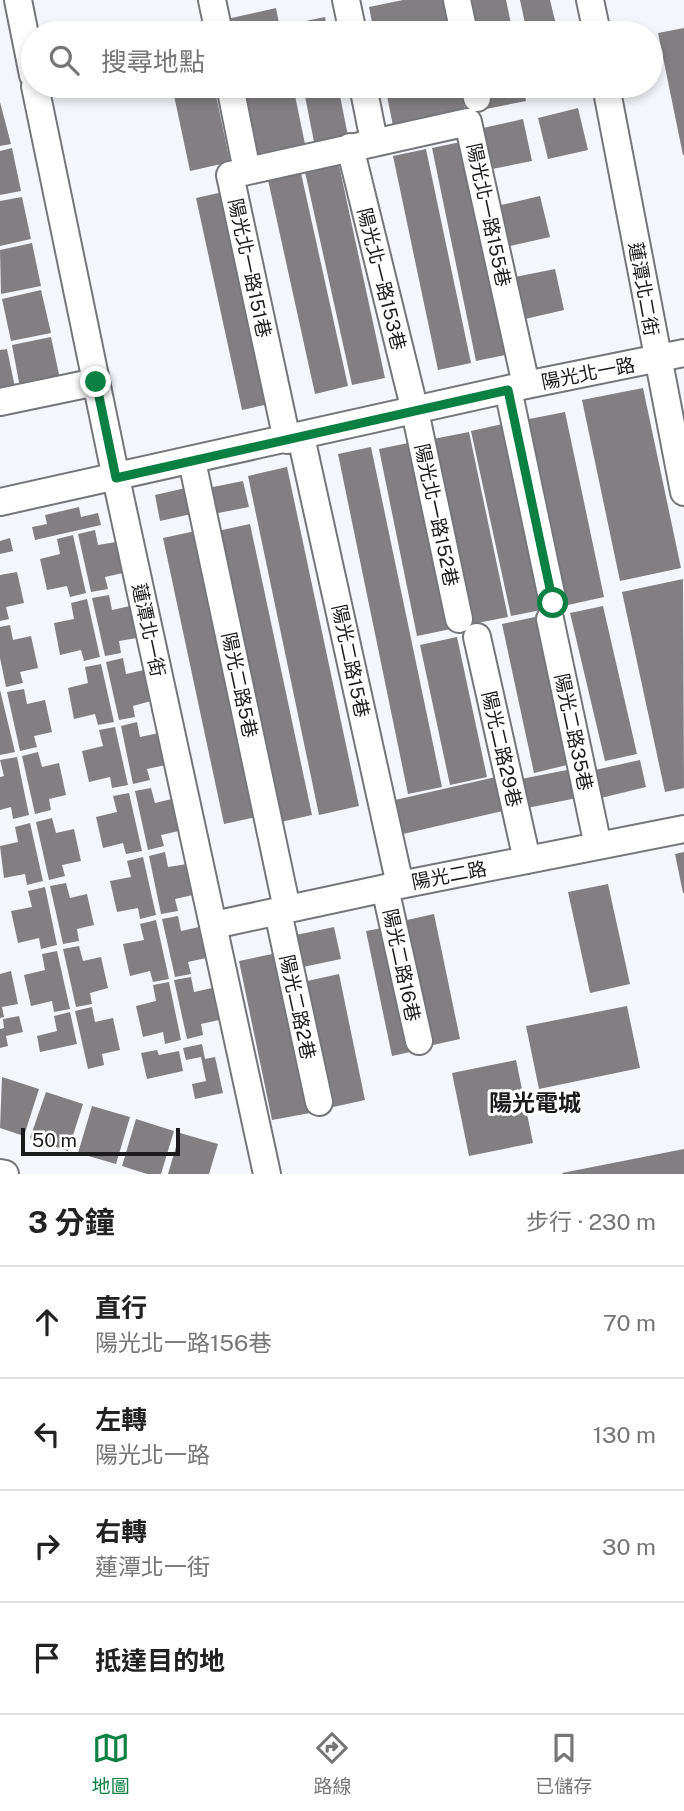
<!DOCTYPE html>
<html lang="zh-TW">
<head>
<meta charset="utf-8">
<style>
  :root { --surface:#fff; --page:#f6f6f6; --text:#222; --muted:#767676; --line:#e0e0e0; --accent:#0b8043 }
  body { margin:0; font-family:"Public Sans","Noto Sans TC",sans-serif; background:var(--page); color:var(--text) }
  .scale { position:absolute; left:21px; bottom:18px; width:159px; box-sizing:border-box; padding-left:7px; border:4px solid #1b1b1d; border-top:0; font-size:19px; line-height:24px; white-space:nowrap; color:#1b1b1d; -webkit-text-stroke:5px #fff; paint-order:stroke }
  .stop { position:absolute; width:21px; height:21px; margin:-16px; border:5px solid #0b8043; border-radius:50%; background:#fff }
  .stop.end { background:#0b8043; border-color:#fff; box-shadow:0 2px 7px #0008 }
  .list { margin:0; padding:0; list-style:none }
  h2 { display:flex; justify-content:space-between; align-items:center; height:91px; margin:0; padding:0 28px; font-size:30px }
  h2 small { font-size:23px; font-weight:400; color:var(--muted) }
  .list li { display:grid; grid-template-columns:46px 1fr auto; gap:21px; align-items:center; box-sizing:border-box; height:112px; padding:0 28px; border-top:2px solid var(--line) }
  .list b { display:block; font-size:26px; white-space:nowrap }
  .list p { margin:0; font-size:23px; white-space:nowrap; color:var(--muted) }
  .list em { font-size:23px; font-style:normal; color:var(--muted) }
  .icon { flex:none; width:38px; height:38px; fill:none; stroke:currentColor; stroke-width:2; stroke-linecap:round; stroke-linejoin:round }
  .map { position:relative; flex:none; width:684px; height:1174px; overflow:hidden }
  .search { position:absolute; background:var(--surface); box-shadow:0 4px 10px #0003; left:21px; right:21px; top:21px; height:77px; display:flex; align-items:center; gap:18px; box-sizing:border-box; padding:0 24px; border-radius:38px; color:var(--muted); font-size:26px }
  .sheet { height:539px; background:var(--surface) }
  nav { display:flex; justify-content:space-around; align-items:center; box-sizing:border-box; height:98px; border-top:2px solid var(--line); background:var(--surface); font-size:19px; color:var(--muted) }
  nav a { display:grid; justify-items:center; gap:4px }
  nav .on { color:var(--accent) }
  .map>svg:first-child { display:block }
</style>
</head>
<body>
<div class="map">
<svg width="684" height="1174" viewBox="0 0 684 1174">
  <rect width="100%" height="100%" fill="#f4f6fb"/>
  <!-- building -->
  <path fill="#827f83" d="M403,0H443L450,33H374L369,7Z
    M464,0H506L513,33H471Z
    M520,0H550L558,33H527Z
    M276,8L281,33H230L227,19Z
    M325,17L328,33H293L291,24Z
    M684,28V155H683L658,33Z
    M172,86H214L230,162L190,171Z
    M242,86H293L305,144L256,154Z
    M303,86H338L348,136L314,142Z
    M385,86H460L465,111L393,126Z
    M481,86H523L526,101L486,109Z
    M0,102L11,144L0,146Z
    M578,108L588,150L548,159L538,118Z
    M523,119L532,161L492,169L483,128Z
    M465,141L510,354L476,361L432,148Z
    M12,148L21,191L0,195V151Z
    M426,149L471,363L438,370L393,156Z
    M339,165L385,378L352,385L305,172Z
    M301,173L348,386L315,394L268,180Z
    M223,192L269,404L242,410L196,198Z
    M540,196L550,237L510,246L501,205Z
    M22,197L31,239L0,246V201Z
    M32,243L41,286L1,294L0,250Z
    M555,269L564,310L525,319L515,277Z
    M41,290L51,333L11,341L2,299Z
    M51,337L60,379L20,388L12,345Z
    M7,349L16,392L0,396V350Z
    M643,388L681,568L620,581L582,400Z
    M565,412L604,597L568,605L529,419Z
    M507,423L546,609L511,616L471,431Z
    M469,432L508,617L472,624L433,439Z
    M413,442L451,629L417,636L379,449Z
    M371,447L442,787L408,794L338,454Z
    M287,467L359,806L319,815L248,476Z
    M243,481L249,507L213,514L208,488Z
    M190,487L196,513L160,521L155,495Z
    M79,507L81,517L98,513L101,525L35,540L32,527L47,524L45,515Z
    M250,524L312,815L276,823L213,532Z
    M95,530L98,545L116,542L123,573L105,577L108,589L91,592L78,534Z
    M200,530L261,816L224,824L163,538Z
    M73,535L86,593L70,597L67,586L47,590L40,559L60,554L57,539Z
    M10,538L13,551L0,554V541Z
    M17,572L24,603L6,607L9,619L0,621V575Z
    M683,579L684,788L665,792L622,592Z
    M109,595L112,610L130,606L137,638L119,641L121,653L105,656L92,598Z
    M87,599L100,657L84,661L81,650L60,655L54,623L74,619L71,603Z
    M603,606L637,754L605,761L570,613Z
    M535,617L567,765L534,773L502,624Z
    M10,625L13,640L31,636L38,668L20,672L23,683L6,687L0,658V627Z
    M457,637L487,777L450,785L420,645Z
    M123,658L126,674L144,670L151,701L133,706L135,717L119,720L106,662Z
    M101,664L114,722L98,725L95,714L74,719L68,688L88,683L85,667Z
    M24,689L27,704L45,700L52,732L34,736L37,747L20,751L7,692Z
    M0,690L15,752L0,755Z
    M137,722L140,737L159,733L166,765L147,769L150,780L133,784L121,726Z
    M115,727L128,785L112,788L110,777L89,782L82,751L103,746L99,730Z
    M38,752L42,767L59,763L66,795L49,799L51,810L35,814L22,756Z
    M17,757L29,815L13,819L11,807L0,810V777L4,776L0,760Z
    M640,760L646,787L601,798L595,770Z
    M572,769L577,798L527,808L521,779Z
    M500,776L507,810L403,834L395,800Z
    M151,788L155,803L172,799L179,831L161,835L164,846L148,850L135,791Z
    M129,793L142,851L126,854L123,843L103,848L96,817L117,812L113,796Z
    M52,818L56,833L74,829L81,861L62,865L65,876L49,880L36,822Z
    M30,823L43,881L27,885L25,874L4,878L0,846L18,842L15,827Z
    M165,852L168,867L187,864L193,895L175,899L178,911L161,914L149,856Z
    M684,852V893H683L675,854Z
    M143,857L156,915L140,919L138,908L117,912L110,881L131,877L127,861Z
    M66,883L70,898L87,894L94,925L77,929L79,941L63,944L50,886Z
    M608,884L630,984L590,993L568,892Z
    M45,887L57,945L41,949L39,938L18,943L11,911L32,907L28,891Z
    M434,914L460,1039L433,1045L407,920Z
    M178,916L181,931L199,927L206,958L188,962L191,974L175,977L162,919Z
    M156,920L169,979L153,982L150,971L130,976L123,944L144,940L140,924Z
    M393,926L419,1050L392,1056L366,931Z
    M334,927L341,959L303,967L296,935Z
    M79,946L83,961L101,957L108,988L90,993L92,1004L76,1007L63,949Z
    M57,951L70,1009L54,1012L52,1001L31,1006L24,975L45,970L42,954Z
    M277,953L310,1113L272,1120L239,961Z
    M11,971L18,1004L2,1007L4,1017L0,1018V974Z
    M339,974L365,1100L324,1109L298,983Z
    M191,977L194,992L212,988L219,1020L201,1024L203,1035L187,1039L174,980Z
    M169,982L181,1040L165,1044L163,1032L143,1037L136,1006L156,1001L153,985Z
    M627,1006L640,1068L539,1089L526,1026Z
    M92,1007L95,1022L113,1018L120,1050L102,1054L104,1065L88,1069L75,1011Z
    M70,1012L77,1044L40,1052L37,1036L57,1031L54,1016Z
    M19,1016L23,1032L6,1036L8,1046L0,1048V1029L4,1028L3,1019Z
    M202,1044L205,1059L215,1057L223,1093L195,1099L192,1084L206,1081L201,1057L186,1060L183,1048Z
    M157,1050L159,1055L179,1051L183,1071L147,1079L141,1053Z
    M516,1060L533,1143L469,1156L452,1073Z
    M2,1077L39,1089L24,1136L0,1128Z
    M46,1092L83,1104L68,1151L30,1138Z
    M92,1106L130,1117L116,1164L78,1153Z
    M136,1119L174,1131L161,1174H147L122,1166Z
    M180,1133L218,1144L209,1174H168Z
    M684,1149V1174H563L562,1173Z"/>
  <g fill="none" stroke-linecap="round" stroke-linejoin="round">
    <defs>
      <path id="minor" d="M18,0L33,75
        M212,0L219,33
        M346,0L353,33
        M457,0L464,33
        M590,0L597,33
        M35,86L116,478L267,1174
        M230,86L244,156
        M363,86L372,131
        M474,86L477,98
        M606,86L684,492
        M350,147L415,411L459,619
        M508,389L553,603
        M0,402L96,382
        M301,437L400,885
        M287,440L230,175L468,122L526,385
        M192,461L287,909
        M0,502L526,385L684,353
        M550,619L598,846
        M477,637L527,860
        M385,888L419,1041
        M278,912L319,1102
        M214,925L400,885L684,829
        M0,1173L5,1174"/>
    </defs>
    <!-- minor casing -->
    <use href="#minor" stroke="#75767a" stroke-width="30"/>
    <!-- minor -->
    <use href="#minor" stroke="#fff" stroke-width="26"/>
  </g>
  <g fill="none" stroke-linecap="round" stroke-linejoin="round">
    <!-- route -->
    <path stroke="#0b8043" stroke-width="9" d="M96,382L116,478L508,390L553,603"/>
  </g>
  <g text-anchor="middle" dominant-baseline="central" stroke-width="6" stroke-linejoin="round" paint-order="stroke">
    <!-- street labels -->
    <g font-size="19" fill="#1b1b1d" stroke="#fff">
      <text transform="translate(489 215) rotate(78)">陽光北一路155巷</text>
      <text transform="translate(250 268) rotate(78)">陽光北一路151巷</text>
      <text transform="translate(382 279) rotate(76)">陽光北一路153巷</text>
      <text transform="translate(644 289) rotate(80)">蓮潭北二街</text>
      <text transform="translate(588 373) rotate(-11)">陽光北一路</text>
      <text transform="translate(437 515) rotate(78)">陽光北一路152巷</text>
      <text transform="translate(149 630) rotate(78)">蓮潭北一街</text>
      <text transform="translate(351 661) rotate(78)">陽光二路15巷</text>
      <text transform="translate(240 685) rotate(78)">陽光二路5巷</text>
      <text transform="translate(574 732) rotate(78)">陽光二路35巷</text>
      <text transform="translate(502 749) rotate(77)">陽光二路29巷</text>
      <text transform="translate(449 875) rotate(-11)">陽光二路</text>
      <text transform="translate(402 965) rotate(78)">陽光二路16巷</text>
      <text transform="translate(298 1007) rotate(78)">陽光二路2巷</text>
    </g>
    <!-- quarter labels -->
    <g font-size="23" font-weight="bold" fill="#1b1b1d" stroke="#fff">
      <text x="535" y="1102">陽光電城</text>
    </g>
  </g>
</svg>
<div class="scale">50 m</div>
<div class="stop" style="left:553px;top:603px"></div>
<div class="stop end" style="left:96px;top:382px"></div>
<div class="search"><svg class="icon" aria-label="search" viewBox="0 0 24 24"><circle cx="10" cy="10" r="6"/><path d="M15 15l6 6"/></svg>搜尋地點</div>
</div>
<section class="sheet">
<h2>3 分鐘<small>步行 · 230 m</small></h2>
<ul class="list">
<li><svg class="icon" aria-label="ahead" viewBox="0 0 24 24"><path d="M12 20V5M6 11l6-6 6 6"/></svg><div><b>直行</b><p>陽光北一路156巷</p></div><em>70 m</em></li>
<li><svg class="icon" aria-label="left" viewBox="0 0 24 24"><path d="M17 20v-9H6M10 6l-5 5 5 5"/></svg><div><b>左轉</b><p>陽光北一路</p></div><em>130 m</em></li>
<li><svg class="icon" aria-label="right" viewBox="0 0 24 24"><path d="M7 20v-9h11M14 6l5 5-5 5"/></svg><div><b>右轉</b><p>蓮潭北一街</p></div><em>30 m</em></li>
<li><svg class="icon" aria-label="arrive" viewBox="0 0 24 24"><path d="M6 21V4h12l-3 4 3 4H6"/></svg><div><b>抵達目的地</b></div></li>
</ul>
</section>
<nav>
<a class="on"><svg class="icon" aria-label="map" viewBox="0 0 24 24"><path d="M3 6l6-2 6 2 6-2v14l-6 2-6-2-6 2zM9 4v14M15 6v14"/></svg>地圖</a>
<a><svg class="icon" aria-label="directions" viewBox="0 0 24 24"><path d="M12 3l9 9-9 9-9-9zM9 14v-3h6M13 9l2 2-2 2"/></svg>路線</a>
<a><svg class="icon" aria-label="saved" viewBox="0 0 24 24"><path d="M7 4h10v16l-5-4-5 4z"/></svg>已儲存</a>
</nav>
</body>
</html>
